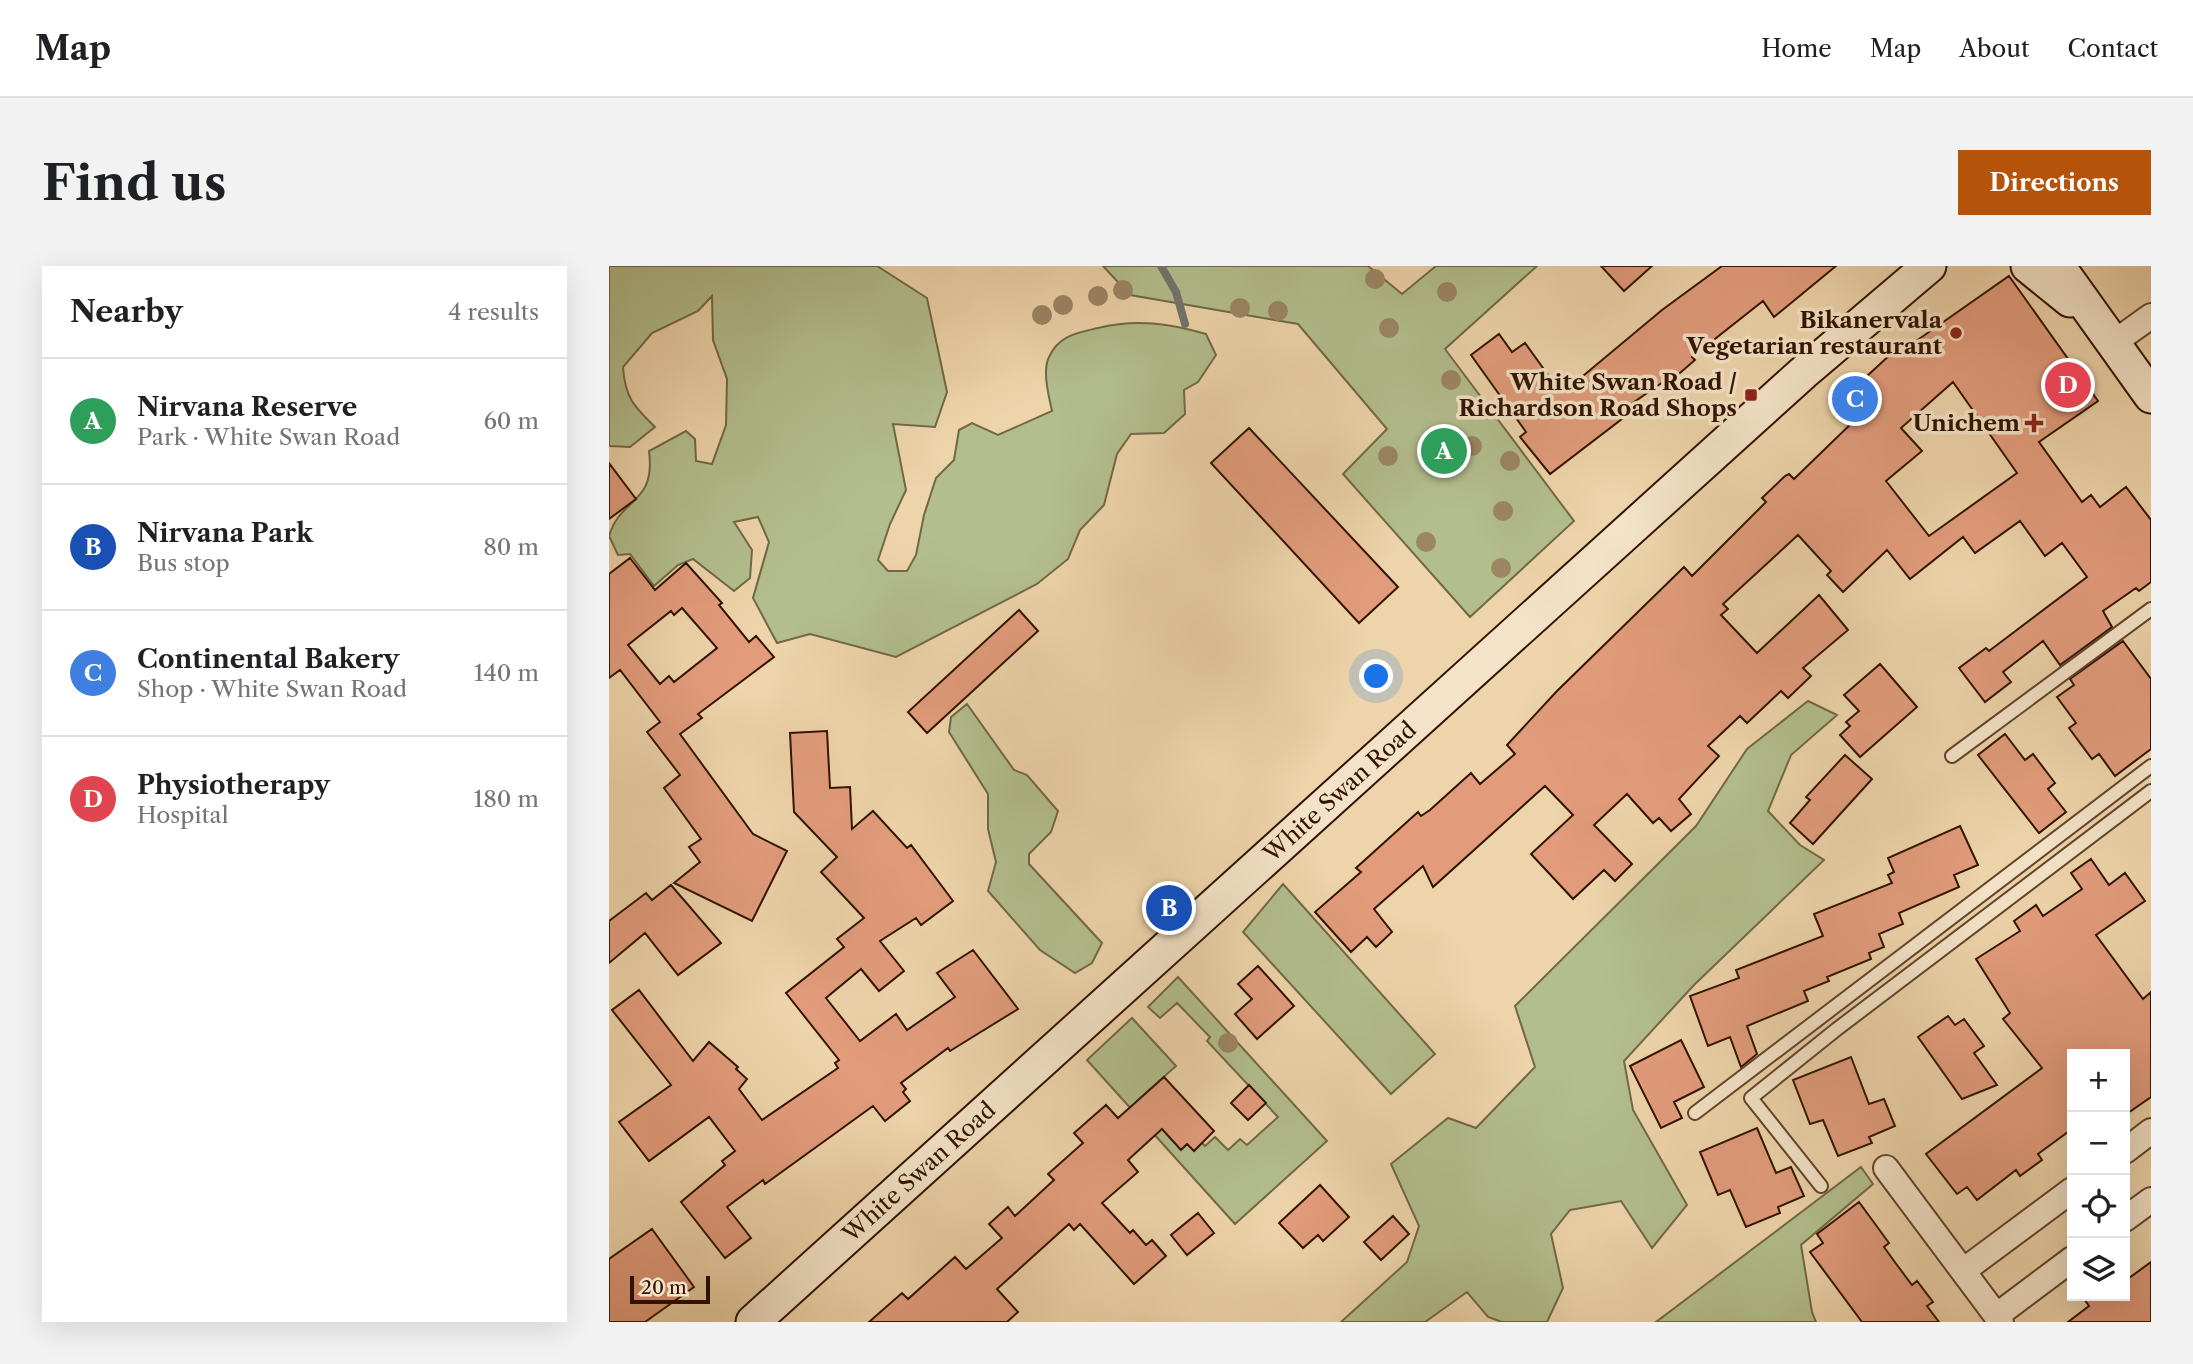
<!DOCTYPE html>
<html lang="en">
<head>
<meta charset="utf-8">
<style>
  :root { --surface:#fff; --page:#f2f2f2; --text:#202124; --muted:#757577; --line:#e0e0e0; --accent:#b45309 }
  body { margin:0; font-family:"Libre Caslon Text",serif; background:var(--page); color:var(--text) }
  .controls { position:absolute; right:21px; bottom:21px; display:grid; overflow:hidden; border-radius:0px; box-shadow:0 7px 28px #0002 }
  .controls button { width:63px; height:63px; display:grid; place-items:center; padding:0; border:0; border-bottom:2px solid var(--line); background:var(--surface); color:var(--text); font:35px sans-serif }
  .scale { position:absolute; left:21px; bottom:18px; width:80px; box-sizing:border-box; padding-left:7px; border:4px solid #321301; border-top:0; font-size:19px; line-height:24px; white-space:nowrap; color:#321301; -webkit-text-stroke:5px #f4e3c8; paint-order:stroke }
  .you { position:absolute; left:768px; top:411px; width:24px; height:24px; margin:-18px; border:5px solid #fff; border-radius:50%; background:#1a73e8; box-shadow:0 0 0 10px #1a73e833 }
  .badge { display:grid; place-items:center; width:46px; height:46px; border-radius:50%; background:var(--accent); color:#fff; font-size:23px; font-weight:700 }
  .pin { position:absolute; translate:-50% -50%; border:4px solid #fff; box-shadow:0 2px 7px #0006 }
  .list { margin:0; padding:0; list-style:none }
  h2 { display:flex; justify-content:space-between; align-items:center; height:91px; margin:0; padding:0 28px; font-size:30px }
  h2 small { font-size:23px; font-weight:400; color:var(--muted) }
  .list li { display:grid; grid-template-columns:46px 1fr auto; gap:21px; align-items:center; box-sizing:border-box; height:126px; padding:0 28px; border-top:2px solid var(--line) }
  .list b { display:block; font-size:26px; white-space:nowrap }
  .list p { margin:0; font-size:23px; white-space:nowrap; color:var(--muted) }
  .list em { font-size:23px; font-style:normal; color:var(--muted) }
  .icon { flex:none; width:38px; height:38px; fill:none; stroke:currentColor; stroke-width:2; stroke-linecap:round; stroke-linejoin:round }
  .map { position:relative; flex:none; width:1542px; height:1056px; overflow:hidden; border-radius:0px }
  header { display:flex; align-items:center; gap:42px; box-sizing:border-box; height:98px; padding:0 35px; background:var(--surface); border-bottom:2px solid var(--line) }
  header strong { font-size:33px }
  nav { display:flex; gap:38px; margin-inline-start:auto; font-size:24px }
  .intro { display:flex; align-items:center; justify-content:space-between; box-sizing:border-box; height:168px; padding:0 42px }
  h1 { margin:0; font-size:49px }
  .button { padding:18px 32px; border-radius:0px; background:var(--accent); color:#fff; font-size:24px; font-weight:700 }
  main { display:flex; gap:42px; padding:0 42px }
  aside { flex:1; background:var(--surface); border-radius:0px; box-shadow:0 7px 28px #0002 }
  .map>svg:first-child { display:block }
</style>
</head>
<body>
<header>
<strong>Map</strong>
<nav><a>Home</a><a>Map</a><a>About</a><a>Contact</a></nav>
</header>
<div class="intro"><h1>Find us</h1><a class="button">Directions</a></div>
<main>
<aside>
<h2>Nearby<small>4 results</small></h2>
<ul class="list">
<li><span class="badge" style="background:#2e9e5b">A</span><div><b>Nirvana Reserve</b><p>Park · White Swan Road</p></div><em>60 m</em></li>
<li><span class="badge" style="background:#1a4fb4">B</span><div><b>Nirvana Park</b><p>Bus stop</p></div><em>80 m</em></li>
<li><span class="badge" style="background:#3f7fe0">C</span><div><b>Continental Bakery</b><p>Shop · White Swan Road</p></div><em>140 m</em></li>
<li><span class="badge" style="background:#e0444e">D</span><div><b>Physiotherapy</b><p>Hospital</p></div><em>180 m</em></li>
</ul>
</aside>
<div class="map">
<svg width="1542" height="1056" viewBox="0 0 1542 1056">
  <rect width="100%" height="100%" fill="#eed4aa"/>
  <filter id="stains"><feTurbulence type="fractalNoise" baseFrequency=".00286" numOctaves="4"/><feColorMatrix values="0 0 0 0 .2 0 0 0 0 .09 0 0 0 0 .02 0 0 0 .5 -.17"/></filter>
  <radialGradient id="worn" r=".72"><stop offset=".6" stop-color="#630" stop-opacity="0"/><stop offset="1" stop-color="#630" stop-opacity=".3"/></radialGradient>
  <!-- green -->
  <path fill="#b3be8d" stroke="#726847" stroke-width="2" d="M0,0H268L318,32L338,126L326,161L284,158L297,224L281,258L269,294L279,305H298L307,289L315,249L327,212L345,194L350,164L363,157L389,169L443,145C440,131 433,105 440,91C450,69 468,67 489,62C527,53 559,57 597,68L607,89L589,116L575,124L576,148L555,167L522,168L508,188L495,239L471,264L459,293L428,318L287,391L201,368L168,377L144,332L160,276L149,251L125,256L143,284L141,312L125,325L84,293L69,299L45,320L21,288L9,289L0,270C12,230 47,239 40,185L77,165L86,173L87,195L103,198L117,159L118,113L104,74L103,30L89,45L43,67L14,101C16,132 25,140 46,161L21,181L0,180Z
    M494,0H759L793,28L827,0H928L836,83L965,255L861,351L734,208L778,163L689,58L521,29Z
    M1199,435L1228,449L1182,489L1159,545L1191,579L1215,594L1085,719L1015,795L1024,844L1078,939L1043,982L1012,935L961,944L942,968L954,1022L938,1056H893L879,1051L858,1026L816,1056H732L798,996L810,960L782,898L839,852L867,862L926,801L906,740L1087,560L1138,483Z
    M358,438L405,504L418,509L449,545L442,566L420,588V598L493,677L483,697L466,707L431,684L379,625L387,596L379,563V528L340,466L342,451Z
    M674,618L826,788L782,828L634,666Z
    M569,711L718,875L626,958L478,794L523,752L567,800L528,835L572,883L578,878L593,877L596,880L606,871L619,884L631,873L638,879L669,851L598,775L601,771L568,737L551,752L539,741Z
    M1252,901L1264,918L1192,979L1203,1046L1207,1056H1047Z"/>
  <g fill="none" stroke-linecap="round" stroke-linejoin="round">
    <!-- stream -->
    <path stroke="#73746d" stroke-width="8" d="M552,0L567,26L576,58"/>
  </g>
  <!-- building -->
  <path fill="#e29c7c" stroke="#321301" stroke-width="2" fill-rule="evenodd" d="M992,0H1043L1015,25Z
    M1113,0H1227L1165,51L1154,35L1083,91L1086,94L1057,119L1054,116L1018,141L1022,146L941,208L911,171L917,166L862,89L890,68L903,86L916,77L947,120L949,118L956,125L1053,44Z
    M1400,10L1489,135L1430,176L1473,236L1482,229L1491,241L1517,221L1542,254V316L1530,325L1527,322L1494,345L1503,361L1451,399L1434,375L1394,406L1402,416L1376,436L1350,402L1377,382L1380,385L1478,311L1453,277L1436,290L1411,255L1366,287L1354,271L1301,313L1278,284L1234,326L1218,309L1222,305L1189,269L1114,338L1119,343L1112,349L1148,387L1210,329L1239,364L1194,402L1202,410L1179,432L1172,425L1138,457L1131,450L1099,480L1110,490L1070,533L1082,548L1062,565L1050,552L1044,557L1018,528L985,559L1023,598L1006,615L995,604L964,633L922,588L964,549L936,520L824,621L814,600L765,643L783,666L767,681L758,671L742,686L706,646L752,606L747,602L809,546L812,550L821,544L862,507L871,518L906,488L898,479L948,425L1075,301L1083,310L1157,236L1153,232L1176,210L1180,208L1185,213L1248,152L1232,134L1296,75L1300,80ZM1344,116L1408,207L1320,270L1277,215L1313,185L1292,162Z
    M640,162L789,321L750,357L602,197Z
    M0,197L27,233L0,253Z
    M21,292L46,324L77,297L113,337L110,339L140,376L147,370L165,391L89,448L93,452L71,468L144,568L178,585L143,655L65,617L91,596L80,581L92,573L55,522L71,509L38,466L51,456L11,404L0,412V308ZM73,342L108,382L65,416L60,410L51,418L19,379L62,345L65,349Z
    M410,344L429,365L318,467L299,446Z
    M1514,375L1542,413V483L1506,510L1490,488L1483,493L1460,462L1467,457L1448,431L1465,419L1461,413Z
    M1271,398L1308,441L1251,491L1231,469L1241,460L1237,456L1250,445L1235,429Z
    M218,465L221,522L241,521L243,563L264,545L298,582L302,579L344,635L312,659L307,652L271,675L295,705L270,725L252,703L217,732L251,775L287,748L298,764L346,731L328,707L364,684L409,743L341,785L339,782L292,817L297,823L294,826L301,835L276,855L264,840L156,918L154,914L118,941L142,972L116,992L72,936L116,899L113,895L126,885L100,851L40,895L10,856L62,819L3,744L30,724L84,795L100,776L129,801L127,803L138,813L130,823L153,854L229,802L226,797L230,794L177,727L235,681L228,673L255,652L212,606L228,591L185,546L181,467Z
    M1396,468L1416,494L1424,488L1446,517L1439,523L1457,546L1430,567L1369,489Z
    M1236,489L1263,513L1204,578L1181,557L1201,534L1197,531Z
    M1351,560L1369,599L1345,609L1350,621L1290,647L1294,658L1270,668L1275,681L1260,687L1262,693L1218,711L1220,715L1195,725L1199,735L1138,760L1148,788L1132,801L1121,771L1099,780L1081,730L1130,712L1127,704L1214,670L1205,648L1283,617L1279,609L1285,606L1279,592Z
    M1482,593L1500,619L1516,607L1536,635L1487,669L1534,733L1542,726V831L1516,849V788H1463V863L1429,888L1433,894L1411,910L1407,904L1368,934L1358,921L1348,928L1317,888L1433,802L1394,753L1401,747L1367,693L1411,665L1405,655L1427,639L1434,650L1473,623L1462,607Z
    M62,619L112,677L69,709L36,667L0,697V655L37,627L43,634Z
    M649,700L685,740L648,773L626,748L643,733L629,718Z
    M1339,750L1346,759L1355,753L1375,780L1365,787L1388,819L1353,833L1309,771Z
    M1072,774L1095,821L1065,836L1073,852L1052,862L1021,800Z
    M1242,791L1260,838L1275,833L1286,860L1260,871L1263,877L1229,890L1214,854L1201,858L1184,814Z
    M555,811L605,865L585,885L578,878L572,884L553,863L519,894L529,906L493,937L521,967L524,964L537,979L543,974L557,990L525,1018L471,958L465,964L460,958L388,1023L409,1046L398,1056H260L293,1027L299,1033L346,991L357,1003L393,972L380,958L399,941L406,950L445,914L439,908L474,877L465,867L497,839L509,852Z
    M640,819L657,837L639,854L622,837Z
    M1148,862L1167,907L1182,901L1195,930L1169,941L1171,947L1137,961L1121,924L1109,929L1091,886Z
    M711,919L740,951L714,975L709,969L694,982L670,957Z
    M1250,936L1280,977L1275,981L1288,999L1303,1019L1308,1015L1324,1036L1318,1040L1330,1056H1253L1201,986L1214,977L1208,968Z
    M589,947L605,967L578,989L562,969Z
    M784,950L800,968L772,994L755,976Z
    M43,963L85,1021L36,1056H0V993Z
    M1542,996V1056H1459L1480,1040L1473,1030H1516V1015Z"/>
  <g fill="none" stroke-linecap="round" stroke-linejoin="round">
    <defs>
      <path id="lane" d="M1343,490L1542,343
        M1086,847L1542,500
        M1212,920L1142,832L1228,763L1542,525"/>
      <path id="street" d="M1503,78L1542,50
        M1516,885L1542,865
        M1277,902L1392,1056
        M1516,953L1542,934
        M1354,1005L1463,924
        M1387,1050L1463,993"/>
      <g id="secondary">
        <path d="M1419,0L1461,34"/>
        <path d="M1449,0L1542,130"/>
        <path id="s1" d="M144,1056L1194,107L1320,0"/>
      </g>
    </defs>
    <!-- lane casing -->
    <use href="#lane" stroke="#61432b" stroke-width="16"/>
    <!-- street casing -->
    <use href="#street" stroke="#61432b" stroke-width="28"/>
    <!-- secondary casing -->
    <use href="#secondary" stroke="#321301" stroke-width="37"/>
    <!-- lane -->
    <use href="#lane" stroke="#f4e3c8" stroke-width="12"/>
    <!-- street -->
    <use href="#street" stroke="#f4e3c8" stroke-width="24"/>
    <!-- secondary -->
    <use href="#secondary" stroke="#f4e3c8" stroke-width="33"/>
  </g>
  <!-- trees -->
  <g fill="#9c8664">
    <circle cx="766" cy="13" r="10"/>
    <circle cx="514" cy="24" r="10"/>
    <circle cx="838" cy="26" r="10"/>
    <circle cx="489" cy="30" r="10"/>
    <circle cx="454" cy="39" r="10"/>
    <circle cx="631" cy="42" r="10"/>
    <circle cx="669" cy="45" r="10"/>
    <circle cx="433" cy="49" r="10"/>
    <circle cx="780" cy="62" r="10"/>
    <circle cx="842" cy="114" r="10"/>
    <circle cx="863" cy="180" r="10"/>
    <circle cx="779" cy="190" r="10"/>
    <circle cx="901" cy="195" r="10"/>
    <circle cx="894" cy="245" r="10"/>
    <circle cx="817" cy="276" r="10"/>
    <circle cx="892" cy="302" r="10"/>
    <circle cx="619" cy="777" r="10"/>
  </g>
  <!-- markers -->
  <g fill="#8f2418" stroke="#f4e3c8" stroke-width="2.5">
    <circle cx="1347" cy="67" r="7"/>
    <rect x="1135" y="122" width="14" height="14" rx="3.5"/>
    <path d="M1421.5 146.5h7v7h7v7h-7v7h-7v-7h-7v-7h7z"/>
  </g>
  <g text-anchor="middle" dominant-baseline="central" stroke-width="7" stroke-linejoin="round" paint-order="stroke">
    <!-- poi labels -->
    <g font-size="23" font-weight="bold" fill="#321301" stroke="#f4e3c8" text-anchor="end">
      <text x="1333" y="54">Bikanervala<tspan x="1333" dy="26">Vegetarian restaurant</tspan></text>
      <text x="1128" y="116">White Swan Road /<tspan x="1128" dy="26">Richardson Road Shops</tspan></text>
      <text x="1411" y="157">Unichem</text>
    </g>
    <!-- street labels -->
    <g font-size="23" fill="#321301" stroke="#f4e3c8">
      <text stroke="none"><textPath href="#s1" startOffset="791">White Swan Road</textPath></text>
      <text stroke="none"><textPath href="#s1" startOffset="224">White Swan Road</textPath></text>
    </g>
  </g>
  <rect width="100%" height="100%" filter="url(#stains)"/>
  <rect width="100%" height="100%" fill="url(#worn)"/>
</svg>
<div class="controls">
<button>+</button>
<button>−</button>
<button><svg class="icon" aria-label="locate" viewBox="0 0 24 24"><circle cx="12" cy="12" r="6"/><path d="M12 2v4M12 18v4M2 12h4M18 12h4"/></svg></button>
<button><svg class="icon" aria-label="layers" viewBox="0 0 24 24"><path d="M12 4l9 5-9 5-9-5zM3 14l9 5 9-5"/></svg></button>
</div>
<div class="scale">20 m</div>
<div class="you"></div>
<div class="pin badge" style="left:835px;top:185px;background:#2e9e5b">A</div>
<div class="pin badge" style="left:560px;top:642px;background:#1a4fb4">B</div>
<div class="pin badge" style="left:1246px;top:133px;background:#3f7fe0">C</div>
<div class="pin badge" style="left:1459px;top:119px;background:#e0444e">D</div>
</div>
</main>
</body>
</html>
